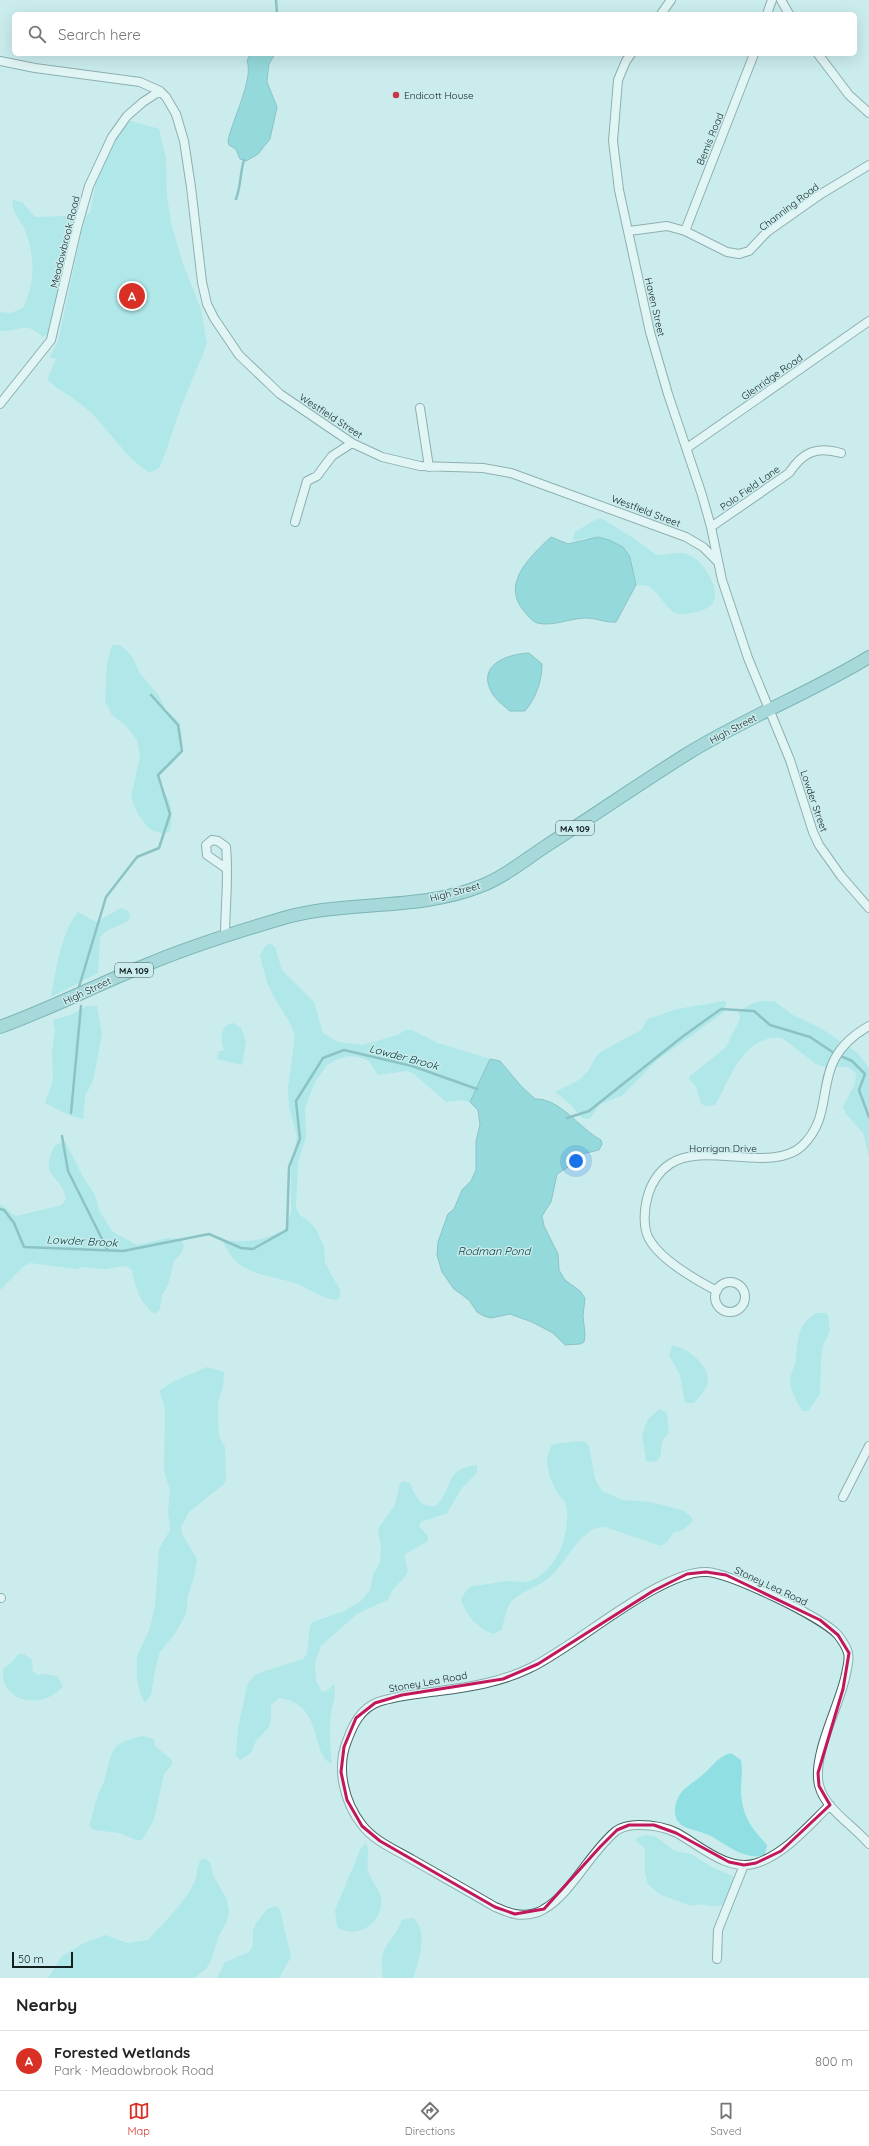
<!DOCTYPE html>
<html lang="en">
<head>
<meta charset="utf-8">
<style>
  :root { --surface:#fff; --page:#f2f2f2; --text:#222; --muted:#767676; --line:#e0e0e0; --accent:#d93025 }
  body { margin:0; font-family:Quicksand,sans-serif; background:var(--page); color:var(--text) }
  .scale { position:absolute; left:12px; bottom:10px; width:61px; box-sizing:border-box; padding-left:4px; border:2px solid #132020; border-top:0; font-size:11px; line-height:14px; white-space:nowrap; color:#132020; -webkit-text-stroke:3px #cbeced; paint-order:stroke }
  .you { position:absolute; left:576px; top:1161px; width:14px; height:14px; margin:-10px; border:3px solid #fff; border-radius:50%; background:#1a73e8; box-shadow:0 0 0 6px #1a73e833 }
  .badge { display:grid; place-items:center; width:26px; height:26px; border-radius:50%; background:var(--accent); color:#fff; font-size:13px; font-weight:700 }
  .pin { position:absolute; translate:-50% -50%; border:2px solid #fff; box-shadow:0 1px 4px #0006 }
  .list { margin:0; padding:0; list-style:none }
  h2 { display:flex; justify-content:space-between; align-items:center; height:52px; margin:0; padding:0 16px; font-size:17px }
  h2 small { font-size:13px; font-weight:400; color:var(--muted) }
  .list li { display:grid; grid-template-columns:26px 1fr auto; gap:12px; align-items:center; box-sizing:border-box; height:60px; padding:0 16px; border-top:1px solid var(--line) }
  .list b { display:block; font-size:15px; white-space:nowrap }
  .list p { margin:0; font-size:13px; white-space:nowrap; color:var(--muted) }
  .list em { font-size:13px; font-style:normal; color:var(--muted) }
  .icon { flex:none; width:22px; height:22px; fill:none; stroke:currentColor; stroke-width:2; stroke-linecap:round; stroke-linejoin:round }
  .map { position:relative; flex:none; width:869px; height:1978px; overflow:hidden }
  .search { position:absolute; background:var(--surface); box-shadow:0 4px 16px #0002; left:12px; right:12px; top:12px; height:44px; display:flex; align-items:center; gap:10px; box-sizing:border-box; padding:0 14px; border-radius:6px; color:var(--muted); font-size:15px }
  .sheet { height:112px; background:var(--surface) }
  nav { display:flex; justify-content:space-around; align-items:center; box-sizing:border-box; height:56px; border-top:1px solid var(--line); background:var(--surface); font-size:11px; color:var(--muted) }
  nav a { display:grid; justify-items:center; gap:2px }
  nav .on { color:var(--accent) }
  .map>svg:first-child { display:block }
</style>
</head>
<body>
<div class="map">
<svg width="869" height="1978" viewBox="0 0 869 1978">
  <rect width="100%" height="100%" fill="#cbeced"/>
  <!-- green -->
  <path fill="#90e0e3" d="M131,121L159,129L166,158L167,196L171,223L183,264L201,309L207,344L181,407L166,451L159,468L150,473C124,457 111,431 89,411C78,400 60,391 47,380L56,359L50,357L58,341L82,230L86,216L90,213C94,197 95,180 99,164C104,148 120,132 131,121Z
    M13,200L22,202L35,217L66,216L74,219L50,327L48,333L43,337C25,320 20,332 0,331V312L11,313L23,308C36,282 35,254 24,228C20,220 10,209 13,200Z
    M601,518L635,539L656,555C666,556 679,550 689,555C703,561 721,587 713,603C709,610 690,614 682,614C667,615 661,592 648,586C644,585 639,585 636,585L631,557L586,538L572,541L575,532L593,521Z
    M112,645H120L127,651L133,658L139,672L159,696L165,709L180,723L182,738L181,749L175,761L160,775C160,786 164,790 168,799C173,809 172,821 170,831L163,834L149,829L138,814L131,797L140,757L137,740L125,725L112,715L105,701L107,663Z
    M121,908L128,911L130,915L128,921L108,930L100,937L98,973L51,997C56,970 61,932 78,912L96,922Z
    M270,943L275,947L282,970L314,1002L323,1033L338,1042L362,1045L398,1035L405,1030H412L438,1043L490,1059L470,1102L463,1100L446,1102L414,1074L407,1071L378,1075L369,1061L359,1057L348,1056L336,1060L327,1065L315,1082L305,1108L306,1137L298,1162L296,1208L300,1215L311,1223L317,1231L324,1247L325,1263L340,1290V1297L337,1300C322,1299 310,1289 297,1284C276,1276 246,1276 231,1256C228,1252 225,1245 222,1240C245,1243 265,1241 285,1229L291,1213V1169L297,1136L289,1107L288,1088L295,1035L289,1021L275,999L267,982L260,956L265,946Z
    M724,1001L727,1002L723,1013L656,1061L623,1095L600,1104L590,1119L582,1118L570,1104L555,1092L579,1080L589,1070L596,1056L604,1050L641,1030L648,1019L677,1009Z
    M763,1001H774L793,1015L822,1029L858,1053L869,1068V1157L863,1133L846,1114L843,1107L855,1083L856,1073L848,1067H824L816,1064L782,1038C744,1034 730,1078 716,1104C692,1113 705,1089 689,1080L690,1076L726,1047L740,1019L739,1011L753,1003Z
    M87,1006H97L102,1034L93,1081L85,1096L83,1119L71,1116L45,1103L53,1080L52,1053L55,1030L53,1020L73,1014Z
    M234,1023L241,1028L246,1041L242,1065L217,1059L219,1051H224C221,1042 219,1029 229,1024Z
    M65,1141L83,1177L95,1195L100,1212L113,1232L137,1245L168,1238L181,1239L184,1246L181,1254L174,1261L168,1285L162,1295L160,1309L155,1314C140,1304 135,1287 132,1270L126,1266L105,1269L82,1267L77,1269L30,1263L23,1267L0,1290V1204C6,1207 10,1213 16,1216L62,1205L66,1199C61,1171 39,1182 54,1146Z
    M817,1313H825L828,1315L830,1331L823,1346L821,1359L820,1394L808,1411H803C796,1402 788,1387 791,1376C792,1370 796,1364 796,1358C797,1339 799,1322 817,1313Z
    M672,1346C687,1346 713,1368 707,1385C705,1392 699,1397 694,1403H685L680,1375L669,1355Z
    M207,1367L224,1372L223,1388L218,1402V1423L219,1436L225,1447L226,1480L223,1485L189,1512L181,1527L182,1534L197,1559L194,1577L188,1596L186,1614L174,1635L160,1652L155,1670L151,1695L145,1703L140,1693L137,1679V1656L150,1628L155,1606L159,1549L170,1530L168,1512L170,1491L164,1470L165,1408L159,1391L172,1382Z
    M660,1409L667,1413L669,1433C667,1435 664,1438 663,1440C659,1451 665,1465 646,1461L642,1434L648,1419Z
    M578,1441L585,1442L589,1446L595,1479L602,1491L623,1500L650,1502L682,1510L692,1517V1522L683,1530L674,1532L667,1542L661,1546L605,1527C582,1526 568,1559 553,1574C542,1586 526,1589 514,1599C506,1606 504,1620 502,1630L493,1634C477,1628 467,1616 461,1600C464,1595 466,1588 472,1586C485,1585 498,1582 511,1581C516,1581 522,1583 526,1582C556,1575 572,1532 566,1504C565,1501 562,1498 559,1495C550,1481 541,1459 553,1444Z
    M477,1465V1473L462,1488L447,1513L421,1522L419,1526L428,1536V1541L404,1555L408,1571L405,1577L393,1589L388,1600L358,1613L321,1646L315,1663L316,1680L322,1692L328,1690L334,1684C336,1698 333,1701 331,1714C328,1731 331,1748 332,1764C309,1753 325,1704 279,1698L271,1705V1720L269,1727L256,1741L251,1753L240,1760L236,1755L238,1728L247,1686C250,1680 253,1676 259,1673L303,1659L307,1654L310,1626L313,1622L344,1611L361,1601L370,1590L373,1575L380,1562L381,1547L378,1529L395,1505L400,1483L403,1481L410,1483C416,1496 419,1508 436,1506C454,1488 444,1468 477,1465Z
    M18,1654H24L32,1660L33,1672L38,1675L45,1674L57,1676L63,1686C45,1710 0,1704 3,1669L13,1661Z
    M143,1736L154,1739L155,1746L172,1760V1765L164,1774L154,1820L142,1840H136L120,1833L93,1830L89,1825C93,1815 94,1805 98,1795C100,1789 104,1784 105,1778C113,1749 110,1743 143,1736Z
    M731,1753L741,1760C743,1770 741,1780 741,1791C742,1816 751,1827 767,1845L765,1855C746,1862 724,1843 709,1835C700,1831 690,1830 683,1826C671,1819 674,1802 681,1793C685,1787 694,1782 700,1777C711,1769 717,1756 731,1753Z
    M645,1835L655,1836L675,1851L691,1854L712,1867L737,1878L725,1904C710,1910 704,1901 691,1906L659,1894L648,1884L645,1873V1849L635,1840L639,1837Z
    M366,1843C371,1851 366,1860 368,1870C370,1880 379,1888 381,1897C385,1922 357,1941 337,1927L335,1910L361,1848Z
    M204,1858L210,1862L213,1875L227,1900L229,1912L226,1924L219,1935L211,1960L206,1969L194,1978H48L62,1956L82,1944L106,1935L127,1943L148,1940C161,1926 191,1896 196,1878C197,1873 197,1867 200,1861Z
    M276,1906L280,1910L291,1957L279,1978H217L225,1962L249,1952L253,1946V1930L255,1925L267,1909Z
    M413,1918C429,1931 419,1961 413,1978H383C378,1943 390,1948 402,1920Z"/>
  <!-- water -->
  <path fill="#52c2c6" stroke="#3f9194" d="M250,54H275L269,64L268,71L267,82L277,107L270,139L258,154L246,161L240,159L236,149L229,145L228,141C232,120 254,79 247,61Z
    M551,537L568,544L598,537L609,540L623,547L630,557L636,585L616,622C606,623 596,618 586,618C570,618 553,627 537,623C532,621 527,615 524,611C500,583 532,555 551,537Z
    M529,653L542,664C542,681 536,698 525,711H510C504,706 496,700 492,693C476,665 507,654 529,653Z
    M490,1059L500,1061L521,1086L535,1099C560,1098 580,1129 601,1140L602,1144L599,1150L582,1154L578,1161L557,1174L551,1202L542,1216L544,1226L558,1254L559,1270L565,1280L580,1291L585,1298L583,1316L585,1334L584,1342L580,1344L565,1345L553,1333L532,1322L510,1314L491,1318L484,1316L477,1312L469,1300L454,1289L442,1272L437,1255L438,1242L448,1214L454,1209L462,1190L471,1181L476,1170V1141L480,1125L478,1110L470,1102Z"/>
  <g fill="none" stroke-linecap="round" stroke-linejoin="round">
    <!-- stream -->
    <path stroke="#3f9194" stroke-width="2.5" d="M276,0L277,14
      M236,199C241,186 240,173 244,160
      M79,987L106,897L137,857L159,848L170,814L158,775L182,751L178,725L151,695
      M71,1113L81,1006
      M567,1118L589,1111L682,1037L721,1009L754,1011L770,1025L810,1037L834,1053L852,1061L865,1074L859,1090L869,1117
      M62,1136L68,1171L108,1251
      M0,1209L4,1210L14,1223L24,1247L123,1251L209,1234L241,1248L253,1249L287,1230L289,1167L300,1139L296,1101L323,1058L344,1050L412,1066L477,1089"/>
    <defs>
      <path id="minor" d="M781,0L789,14
        M661,14L671,0
        M767,14L772,0
        M631,54L626,61L618,80L613,141L619,190L650,332L668,394L702,495L711,527L722,580L748,658L790,760L813,832L819,845L841,876L869,908
        M818,54L849,95L869,113
        M0,61L35,68L140,82L160,91L166,97L176,114L184,141L191,187L202,282L207,304L214,318L239,355L280,394L352,443L382,457L420,466L483,468L511,473L686,537L703,547L718,562
        M629,231L667,226L685,231L727,252L739,254L749,251L767,232L821,194L869,165
        M685,231L754,54
        M0,404L51,340L77,228L89,186L112,137L127,116L143,102L160,91
        M420,408L429,467
        M687,448L869,321
        M295,522L307,481L317,476L332,456L352,443
        M711,527L789,473C803,452 816,446 841,453
        M225,937C225,907 229,877 226,847L218,841L212,840L206,845L207,855L227,869
        M715 1297a15 15 0 1 1 30 0a15 15 0 1 1-30 0Z
        M717,1291C696,1280 664,1262 651,1242C642,1230 644,1209 648,1195C652,1182 658,1172 670,1164C703,1141 772,1174 802,1146C841,1109 805,1062 869,1026
        M843,1497L869,1446
        M0,1598H1
        M830,1805C808,1826 786,1853 757,1863C729,1873 699,1845 677,1833C665,1827 652,1825 639,1825C631,1825 623,1826 616,1831C591,1851 570,1895 544,1909C537,1914 524,1916 515,1914C508,1913 501,1909 495,1907C468,1891 441,1876 413,1860C396,1850 374,1841 362,1825C344,1802 336,1768 347,1741C353,1725 360,1709 378,1702C398,1695 418,1694 439,1691C470,1687 502,1682 530,1668C575,1647 662,1569 707,1572C732,1574 822,1617 838,1635C841,1639 847,1648 848,1653C850,1659 847,1668 846,1674C840,1705 812,1754 819,1785C825,1810 854,1825 869,1844
        M717,1959L718,1930L744,1865"/>
      <path id="primary" d="M0,1027C50,1009 96,985 146,965C191,946 239,931 287,917C350,900 419,911 481,886C504,877 525,860 546,846C593,816 639,784 687,754C745,718 810,693 869,657"/>
    </defs>
    <!-- minor casing -->
    <use href="#minor" stroke="#466465" stroke-width="10"/>
    <!-- primary casing -->
    <use href="#primary" stroke="#1f6f71" stroke-width="14"/>
    <!-- minor -->
    <use href="#minor" stroke="#fff" stroke-width="8"/>
    <!-- primary -->
    <use href="#primary" stroke="#7cc2c4" stroke-width="12"/>
  </g>
  <!-- marked area -->
  <path d="M0 0H869V1978H0ZM706,1572L726,1575L820,1620L838,1635L849,1653L843,1689L818,1773L819,1786L830,1805L781,1851L756,1863L744,1865L729,1862L676,1833L654,1825H629L617,1830L600,1847L544,1909L515,1914L495,1907L380,1841L362,1826L347,1800L341,1772L344,1747L356,1718L375,1703L402,1695L503,1679L538,1664L653,1591L687,1574Z" fill="#cbeced" fill-opacity=".55" fill-rule="evenodd"/>
  <path fill="none" stroke="#c2185b" stroke-width="3" stroke-linejoin="round" d="M706,1572L726,1575L820,1620L838,1635L849,1653L843,1689L818,1773L819,1786L830,1805L781,1851L756,1863L744,1865L729,1862L676,1833L654,1825H629L617,1830L600,1847L544,1909L515,1914L495,1907L380,1841L362,1826L347,1800L341,1772L344,1747L356,1718L375,1703L402,1695L503,1679L538,1664L653,1591L687,1574Z"/>
  <!-- markers -->
  <circle fill="#c63648" stroke="#cbeced" stroke-width="1.5" cx="396" cy="95" r="4"/>
  <g text-anchor="middle" dominant-baseline="central" stroke-width="3" stroke-linejoin="round" paint-order="stroke">
    <!-- shield labels -->
    <g fill="#cbeced" stroke="#4a5d5e" stroke-width="1">
      <rect x="556" y="821" width="38" height="14" rx="3"/>
      <rect x="115" y="963" width="38" height="14" rx="3"/>
    </g>
    <g font-size="9" font-weight="bold" fill="#132020">
      <text x="575" y="828">MA 109</text>
      <text x="134" y="970">MA 109</text>
    </g>
    <!-- poi labels -->
    <g font-size="10" fill="#132020" stroke="#cbeced" text-anchor="start">
      <text x="404" y="95">Endicott House</text>
    </g>
    <!-- street labels -->
    <g font-size="10" fill="#132020" stroke="#cbeced">
      <text transform="translate(710 139) rotate(-68)">Bemis Road</text>
      <text transform="translate(789 207) rotate(-37)">Channing Road</text>
      <text transform="translate(65 242) rotate(-76)">Meadowbrook Road</text>
      <text transform="translate(655 307) rotate(77)">Haven Street</text>
      <text transform="translate(772 377) rotate(-35)">Glenridge Road</text>
      <text transform="translate(331 416) rotate(33)">Westfield Street</text>
      <text transform="translate(750 488) rotate(-35)">Polo Field Lane</text>
      <text transform="translate(646 511) rotate(21)">Westfield Street</text>
      <text transform="translate(733 729) rotate(-28)">High Street</text>
      <text transform="translate(814 801) rotate(71)">Lowder Street</text>
      <text transform="translate(455 892) rotate(-15)">High Street</text>
      <text transform="translate(87 991) rotate(-25)">High Street</text>
      <text x="723" y="1148">Horrigan Drive</text>
      <text transform="translate(771 1586) rotate(25)">Stoney Lea Road</text>
      <text transform="translate(428 1682) rotate(-10)">Stoney Lea Road</text>
    </g>
    <!-- water labels -->
    <g font-size="11" font-style="italic" fill="#003739" stroke="#cbeced">
      <text transform="translate(404 1057) rotate(15)">Lowder Brook</text>
      <text transform="translate(82 1241) rotate(3)">Lowder Brook</text>
      <text x="494" y="1251">Rodman Pond</text>
    </g>
  </g>
</svg>
<div class="scale">50 m</div>
<div class="you"></div>
<div class="pin badge" style="left:132px;top:296px">A</div>
<div class="search"><svg class="icon" aria-label="search" viewBox="0 0 24 24"><circle cx="10" cy="10" r="6"/><path d="M15 15l6 6"/></svg>Search here</div>
</div>
<section class="sheet">
<h2>Nearby<small></small></h2>
<ul class="list">
<li><span class="badge">A</span><div><b>Forested Wetlands</b><p>Park · Meadowbrook Road</p></div><em>800 m</em></li>
</ul>
</section>
<nav>
<a class="on"><svg class="icon" aria-label="map" viewBox="0 0 24 24"><path d="M3 6l6-2 6 2 6-2v14l-6 2-6-2-6 2zM9 4v14M15 6v14"/></svg>Map</a>
<a><svg class="icon" aria-label="directions" viewBox="0 0 24 24"><path d="M12 3l9 9-9 9-9-9zM9 14v-3h6M13 9l2 2-2 2"/></svg>Directions</a>
<a><svg class="icon" aria-label="saved" viewBox="0 0 24 24"><path d="M7 4h10v16l-5-4-5 4z"/></svg>Saved</a>
</nav>
</body>
</html>
